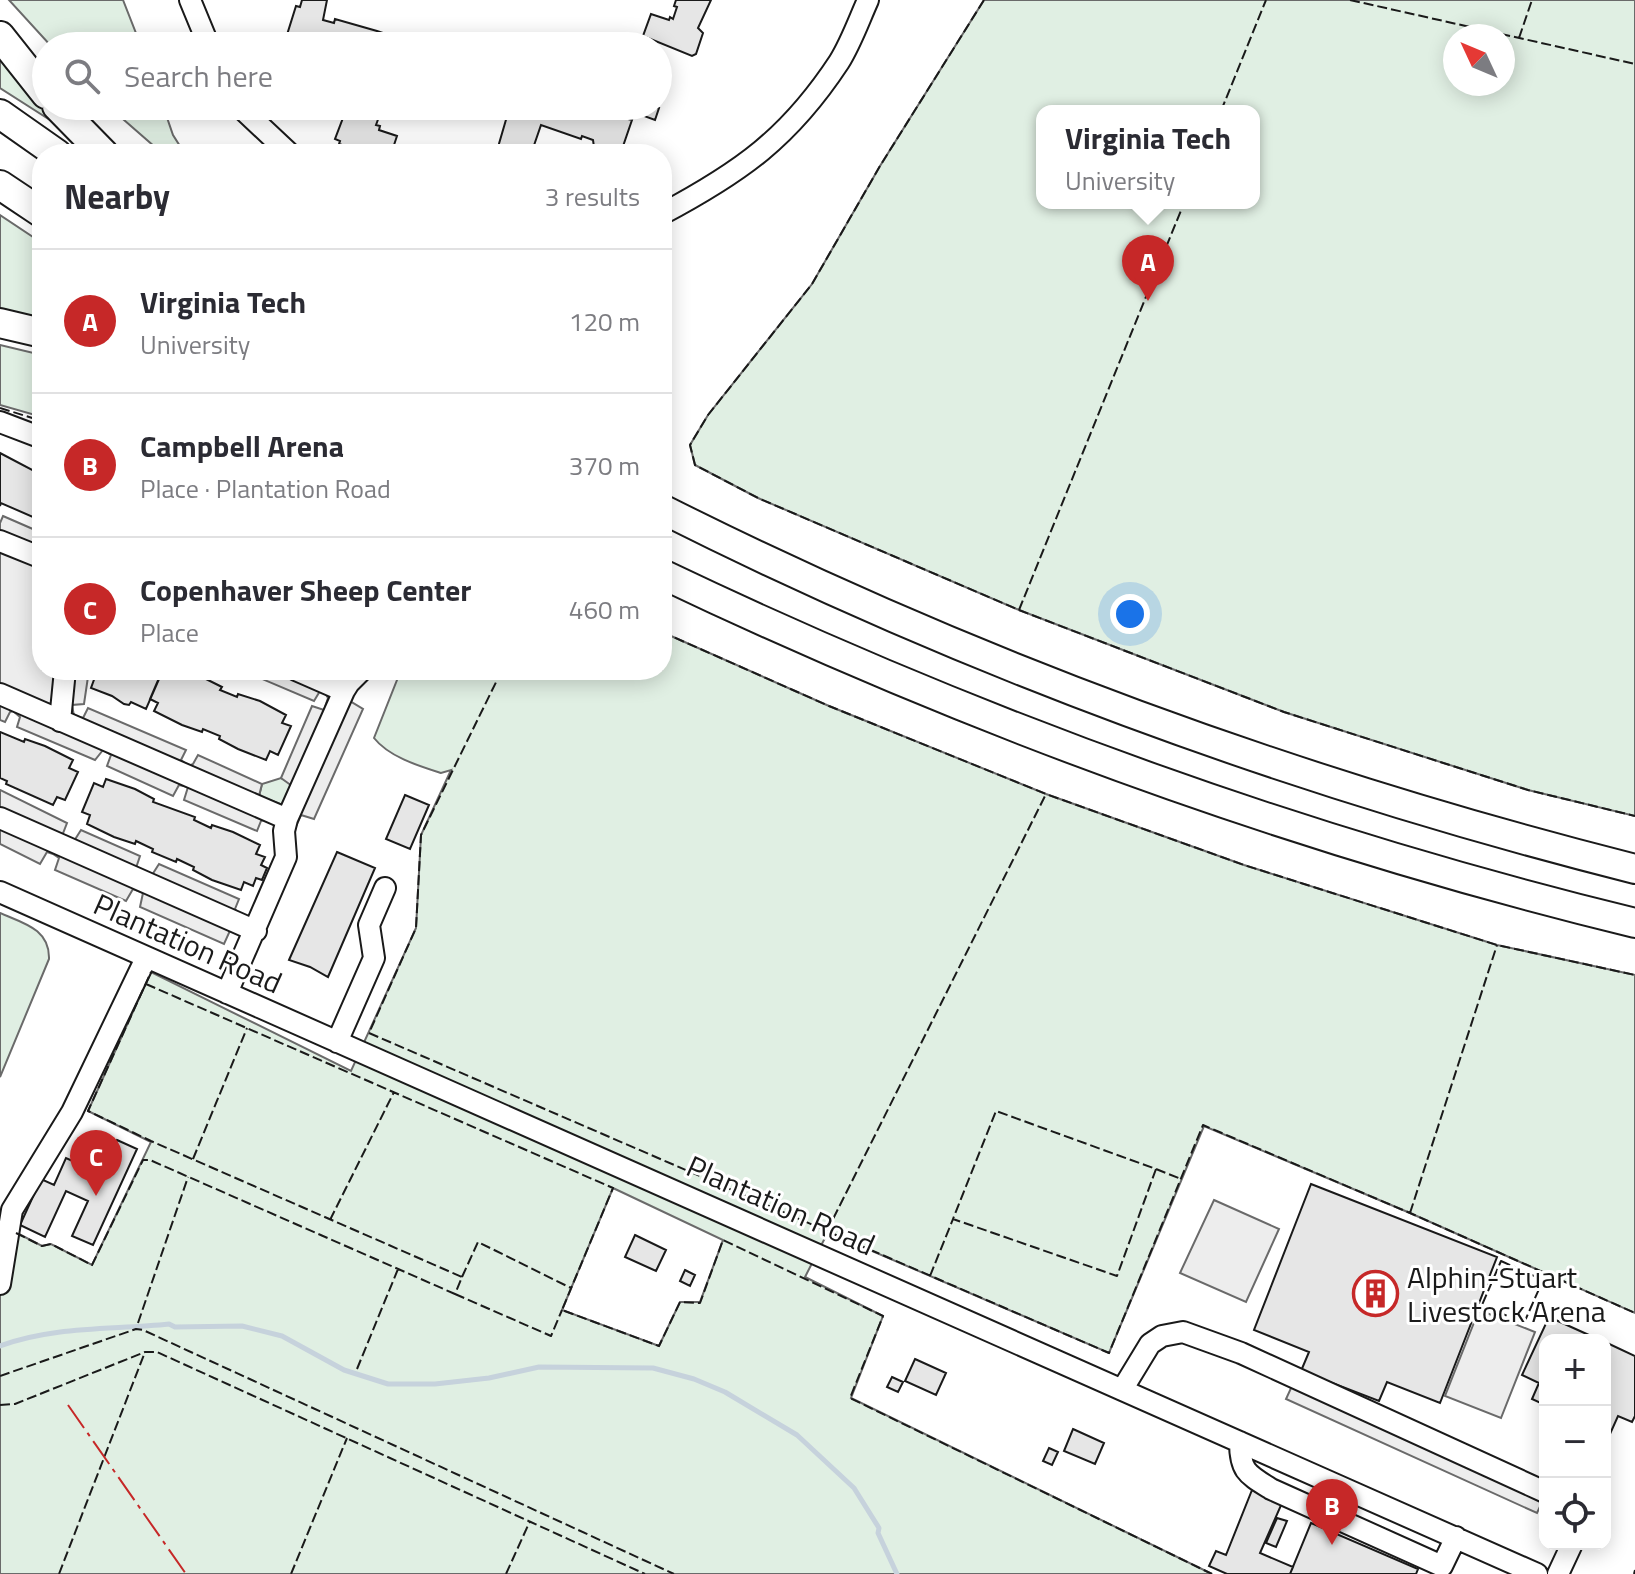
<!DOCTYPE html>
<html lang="en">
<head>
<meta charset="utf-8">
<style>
  :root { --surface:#fff; --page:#f7f7f7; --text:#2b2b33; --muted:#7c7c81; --line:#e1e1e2; --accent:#c62828 }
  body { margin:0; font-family:"Titillium Web",sans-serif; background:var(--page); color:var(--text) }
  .controls { position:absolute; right:24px; bottom:24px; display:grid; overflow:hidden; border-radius:16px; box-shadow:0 4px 20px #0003 }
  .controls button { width:72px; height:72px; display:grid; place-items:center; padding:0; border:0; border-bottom:2px solid var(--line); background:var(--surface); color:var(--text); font:40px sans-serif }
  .compass { position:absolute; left:1443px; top:24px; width:72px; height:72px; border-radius:50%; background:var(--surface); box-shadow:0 4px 20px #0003; rotate:314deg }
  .you { position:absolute; left:1130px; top:614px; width:28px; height:28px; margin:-20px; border:6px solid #fff; border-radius:50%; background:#1a73e8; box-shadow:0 0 0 12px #1a73e833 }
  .badge { display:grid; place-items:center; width:52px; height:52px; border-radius:50%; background:var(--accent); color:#fff; font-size:26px; font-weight:700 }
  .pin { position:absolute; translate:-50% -66px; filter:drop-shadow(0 2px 4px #0008) }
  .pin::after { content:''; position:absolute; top:42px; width:28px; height:24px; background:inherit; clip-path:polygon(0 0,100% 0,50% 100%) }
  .popup { position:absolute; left:1036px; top:105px; width:224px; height:104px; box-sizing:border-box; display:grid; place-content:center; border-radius:16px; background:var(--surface); filter:drop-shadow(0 2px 6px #0005); font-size:26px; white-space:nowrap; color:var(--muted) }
  .popup b { font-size:30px; color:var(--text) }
  .popup::after { content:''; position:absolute; left:50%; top:100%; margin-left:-16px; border:16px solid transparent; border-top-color:var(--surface) }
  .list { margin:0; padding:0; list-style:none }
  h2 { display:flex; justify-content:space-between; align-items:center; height:104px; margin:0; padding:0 32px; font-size:34px }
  h2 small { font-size:26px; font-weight:400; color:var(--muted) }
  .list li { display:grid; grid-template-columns:52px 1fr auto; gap:24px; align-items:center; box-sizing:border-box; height:144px; padding:0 32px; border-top:2px solid var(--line) }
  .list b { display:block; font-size:30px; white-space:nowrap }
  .list p { margin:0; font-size:26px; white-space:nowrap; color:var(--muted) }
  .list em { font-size:26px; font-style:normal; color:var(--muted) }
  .icon { flex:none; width:44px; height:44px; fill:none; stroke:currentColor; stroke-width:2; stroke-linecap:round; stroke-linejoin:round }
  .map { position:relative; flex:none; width:1635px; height:1574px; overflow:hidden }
  .search { position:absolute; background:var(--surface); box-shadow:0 4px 20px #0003; left:32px; top:32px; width:640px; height:88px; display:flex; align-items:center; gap:20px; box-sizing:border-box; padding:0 28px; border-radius:44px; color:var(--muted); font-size:30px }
  .panel { position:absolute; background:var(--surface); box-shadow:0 4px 20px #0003; left:32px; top:144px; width:640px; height:536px; border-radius:32px }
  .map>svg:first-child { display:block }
</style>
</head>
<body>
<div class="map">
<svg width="1635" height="1574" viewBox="0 0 1635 1574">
  <rect width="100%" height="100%" fill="#fff"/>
  <!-- green -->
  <path fill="#e0efe3" stroke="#6a6a6a" stroke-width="2" fill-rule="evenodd" d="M9,0H123L141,46H51Z
    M984,0H1635V816L1528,790L1284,712L1019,610L758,498L695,465L690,445L708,415L812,284L880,166ZM1455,36H1503V84H1455ZM1042,111H1254V203H1042Z
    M0,52L61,127L0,88Z
    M108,106H163L173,135L185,154H163Z
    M0,215L42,243V320L0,308Z
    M0,345L42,355V417L0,405Z
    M662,632L829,706L1046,794L1244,865L1497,945L1635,975V1313L1410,1213L1204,1126L1109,1353L828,1232L805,1277L883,1316L851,1398L1212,1574H0V1217L20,1225L17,1233L42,1246L51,1244L92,1265L151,1142L88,1111L151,972L351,1071L416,928L421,835L451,770L441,773C419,766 389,757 374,738L401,670H662ZM613,1188L723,1240L700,1302H680L659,1346L562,1310Z
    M281,778L292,784L283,805L259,796L262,784Z
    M0,913C23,923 50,929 49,959L0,1077Z"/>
  <!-- parking -->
  <path fill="#ededed" stroke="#6a6a6a" stroke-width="2" d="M3,516L42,533V670H89L84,704L72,705L74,716L83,718L88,708L186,750L181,760L189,766L193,764L198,755L262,784L259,796L282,806L292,786L281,778L312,706L324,710L328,698L324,691H320L314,701L241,670H328L329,673L357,686L350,701L363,709L314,819L301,815L294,831L265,819L261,821L257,831L184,800L188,787L179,785L173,796L107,766L111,755L103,750L95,760L17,727L20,717L13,711L10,712L5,722L0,720V523Z
    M0,790L67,823L62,836L74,841L81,830L140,856L136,868L152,875L159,864L239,899L235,909L238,913L224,944L140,907L143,893L133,889L126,901L55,870L59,858L53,854L47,852L40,864L0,844Z
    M1214,1200L1279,1229L1246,1302L1180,1273Z
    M1479,1310L1535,1332L1501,1418L1445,1396Z
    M1297,1375L1545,1496L1537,1513L1286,1399Z"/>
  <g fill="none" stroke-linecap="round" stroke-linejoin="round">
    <!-- stream -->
    <path stroke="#c6d2dc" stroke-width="5" d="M0,1346C54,1326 112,1330 169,1324L175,1327L242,1326L282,1336L344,1370L388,1384H435L489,1378L539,1367L653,1368L694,1379L725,1392L797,1435L854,1488L879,1528L878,1533L897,1574"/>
  </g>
  <!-- building -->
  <path fill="#e6e6e6" stroke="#1a1a1a" stroke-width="2" d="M302,0H327L323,20L334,23L335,19L377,31L410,42L408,46H294L286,38L296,6L300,7Z
    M676,0H711L698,28L703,33L696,54L692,56L643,36L651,14L669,20L670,17L673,19L677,7L674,6Z
    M354,106H387L384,115L380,114L376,125L380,126L379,130L397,136L391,154H370L339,144L340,141L335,139L343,118L351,117Z
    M510,106H590L591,111L602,115L608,106H633L628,119L632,120L621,152L617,151L616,154L600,151L594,147L593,140L582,136L581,139L541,125L531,154H496Z
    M648,106L659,108L655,120L644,116Z
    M0,453L42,475V521L1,503L0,506Z
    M104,670H163L146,709L131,702L129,705L124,704L112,696L91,688L95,677L97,675L101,676Z
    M172,670L194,673L222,687L220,690L237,697L238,694L260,701L286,715L282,723L291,726L278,755L270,751L266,760L238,749L219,739L220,736L203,729L202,732L182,725L154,711L158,703L150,699L162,671L170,674Z
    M0,732L24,742L25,739L45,746L73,760L69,768L78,772L65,800L57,797L53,805L6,784L7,781L0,778Z
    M106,779L135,789L154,799L153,802L195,817L194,820L211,828L212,825L233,832L260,845L256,854L265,857L261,865L267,868L262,880L256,878L253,886L244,882L241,890L212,880L193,870L194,867L177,859L176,862L152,852L153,849L136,841L135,844L114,837L87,824L90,815L82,812L94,783L103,787Z
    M405,795L429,805L410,849L386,839Z
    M337,852L375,868L328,977L310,967L289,960Z
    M117,1140L137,1149L93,1245L72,1236L88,1201L66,1191L45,1237L20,1225L41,1179L54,1185L66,1158L102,1174Z
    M1311,1184L1497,1257L1440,1403L1387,1382L1379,1401L1301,1371L1309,1352L1254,1330Z
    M635,1235L666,1250L656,1271L625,1257Z
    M685,1270L695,1275L690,1286L680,1281Z
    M1549,1317L1600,1340H1545V1405L1532,1399L1539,1383L1522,1375Z
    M1605,1342L1635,1356V1416L1632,1422L1618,1416L1610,1434L1605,1432Z
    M915,1359L946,1373L936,1395L905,1381Z
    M892,1377L903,1382L898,1392L887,1387Z
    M1073,1429L1104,1443L1095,1464L1064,1451Z
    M1049,1448L1058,1452L1052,1465L1043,1461Z
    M1252,1490L1282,1503L1260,1553L1293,1567L1290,1574H1227L1209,1566L1216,1551L1226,1555Z
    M1277,1518L1287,1521L1276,1547L1266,1543Z
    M1311,1523L1418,1569L1416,1574H1290Z"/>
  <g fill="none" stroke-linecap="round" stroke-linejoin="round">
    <defs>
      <path id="minor" d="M190,0L209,46
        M239,106L290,154
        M662,214C741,172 789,138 839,62C851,43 859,20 868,0
        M0,422L42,438
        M0,541L42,558
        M296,670L344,691
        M0,694L287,819
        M60,721L65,670
        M0,818L256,931
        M0,892L1537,1574
        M227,993L286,857L284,831L287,819L344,691L349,683L362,670
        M337,1042L374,958L369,925L385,888
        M0,1284L12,1210L72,1112L146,958
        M1122,1390L1150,1344L1162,1336L1183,1332L1241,1353L1545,1492
        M1240,1442C1240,1471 1247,1474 1271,1489L1442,1566L1456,1537
        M1558,1574L1572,1544"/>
      <path id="highway" d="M0,36L46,94
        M57,106L104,154
        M0,114L57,154
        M0,185L42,213
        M0,323L42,333
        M662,509C972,665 1299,784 1635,869
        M662,574C974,723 1299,841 1635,923"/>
    </defs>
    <!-- minor casing -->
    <use href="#minor" stroke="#1a1a1a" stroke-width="24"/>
    <!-- highway casing -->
    <use href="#highway" stroke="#1a1a1a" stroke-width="32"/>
    <!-- minor -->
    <use href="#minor" stroke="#fff" stroke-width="20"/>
    <!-- highway -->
    <use href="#highway" stroke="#fff" stroke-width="28"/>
    <!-- fence -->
    <path stroke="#1a1a1a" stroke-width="2" stroke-dasharray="10 4" stroke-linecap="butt" d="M984,0L880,166L812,284L708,415L690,445L695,465L758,498L1019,610L1284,712L1528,790L1635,816
      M1350,0L1635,64
      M1519,38L1532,0
      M1221,111L1266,0
      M0,408L42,421
      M1019,610L1184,203
      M662,632L829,706L1046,794L1244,865L1497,945L1635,975
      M502,670L421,835L416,928L369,1033L1109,1353L1203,1125L1410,1213L1635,1313
      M146,984L613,1188L562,1310L659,1346L680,1302L700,1303L723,1240L883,1316L850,1398L1212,1574
      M193,1159L247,1028
      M1156,1169L1117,1276L953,1219L996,1111L1156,1169L1181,1179
      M1410,1213L1497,945
      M330,1220L394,1092
      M827,1231L1046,794
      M16,1233L42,1246L51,1244L92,1265L143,1160H150L455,1294L462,1277L151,1141L88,1111L151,972
      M1501,1261L1543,1280L1524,1323L1482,1305Z
      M930,1276L953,1219
      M462,1277L478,1242L571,1288
      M455,1294L551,1336L562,1310
      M138,1323L188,1177
      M357,1369L398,1269
      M0,1376L136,1329L143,1330L674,1574
      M0,1405L15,1404L145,1352H157L645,1574
      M59,1574L145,1352
      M291,1574L347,1438
      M506,1574L530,1521
      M1634,1574L1635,1570"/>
    <!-- power -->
    <path stroke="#c62828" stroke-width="2" stroke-dasharray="28 6 4 6" stroke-linecap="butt" d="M68,1405L186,1574"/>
  </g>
  <!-- icons -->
  <defs>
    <symbol id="building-ring" viewBox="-11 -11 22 22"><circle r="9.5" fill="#fff" stroke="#c62828" stroke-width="1.5"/><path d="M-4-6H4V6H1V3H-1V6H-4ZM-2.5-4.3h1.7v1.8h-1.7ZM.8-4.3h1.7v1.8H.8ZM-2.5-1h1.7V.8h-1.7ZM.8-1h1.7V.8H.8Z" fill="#c62828"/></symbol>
  </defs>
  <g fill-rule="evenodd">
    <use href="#building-ring" x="1350" y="1268" width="51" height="51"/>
  </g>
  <g text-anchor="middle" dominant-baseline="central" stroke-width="6" stroke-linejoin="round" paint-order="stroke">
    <!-- street labels -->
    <g font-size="30" fill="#1a1a1a" stroke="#fff">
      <text transform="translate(188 943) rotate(24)">Plantation Road</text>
      <text transform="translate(781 1205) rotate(24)">Plantation Road</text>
    </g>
    <!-- poi labels -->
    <g font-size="30" fill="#1a1a1a" stroke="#fff" text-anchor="start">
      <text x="1407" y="1277">Alphin-Stuart<tspan x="1407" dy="34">Livestock Arena</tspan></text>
    </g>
  </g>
</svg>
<div class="controls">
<button>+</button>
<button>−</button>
<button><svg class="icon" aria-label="locate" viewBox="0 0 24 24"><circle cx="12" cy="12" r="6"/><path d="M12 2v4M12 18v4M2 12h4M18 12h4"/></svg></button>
</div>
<svg class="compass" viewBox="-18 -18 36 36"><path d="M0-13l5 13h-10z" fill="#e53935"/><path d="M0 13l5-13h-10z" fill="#7c7c81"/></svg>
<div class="you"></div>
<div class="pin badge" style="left:1148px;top:301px">A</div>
<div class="popup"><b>Virginia Tech</b>University</div>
<div class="pin badge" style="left:1332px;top:1545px">B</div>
<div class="pin badge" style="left:96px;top:1196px">C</div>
<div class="search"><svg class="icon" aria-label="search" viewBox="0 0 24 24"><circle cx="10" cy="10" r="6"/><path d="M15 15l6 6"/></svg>Search here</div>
<section class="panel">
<h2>Nearby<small>3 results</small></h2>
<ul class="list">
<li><span class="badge">A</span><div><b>Virginia Tech</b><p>University</p></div><em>120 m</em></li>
<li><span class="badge">B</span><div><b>Campbell Arena</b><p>Place · Plantation Road</p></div><em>370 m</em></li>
<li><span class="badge">C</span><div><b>Copenhaver Sheep Center</b><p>Place</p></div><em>460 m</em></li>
</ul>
</section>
</div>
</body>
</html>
